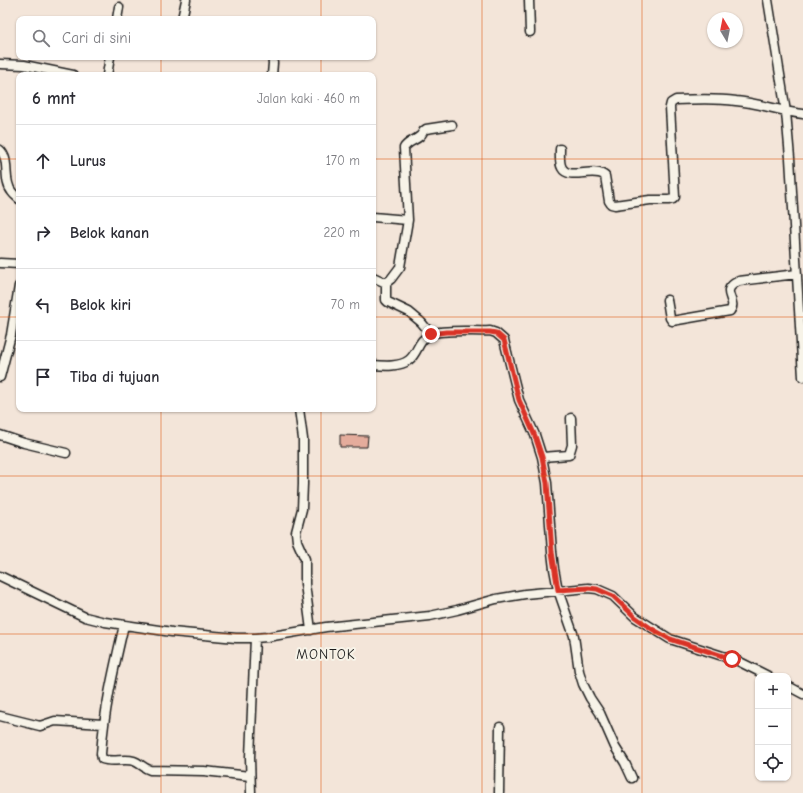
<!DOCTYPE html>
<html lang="id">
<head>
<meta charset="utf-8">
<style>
  :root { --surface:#fff; --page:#f2f2f3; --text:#2b2b33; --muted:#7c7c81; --line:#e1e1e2 }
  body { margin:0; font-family:"Comic Neue",sans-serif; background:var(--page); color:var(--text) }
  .controls { position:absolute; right:12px; bottom:12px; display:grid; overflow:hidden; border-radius:8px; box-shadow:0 1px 3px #0004 }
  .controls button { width:36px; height:36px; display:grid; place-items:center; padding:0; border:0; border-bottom:1px solid var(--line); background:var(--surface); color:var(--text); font:20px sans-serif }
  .compass { position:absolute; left:707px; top:12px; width:36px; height:36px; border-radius:50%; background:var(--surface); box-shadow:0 1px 3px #0004; rotate:350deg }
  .stop { position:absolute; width:12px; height:12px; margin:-9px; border:3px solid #d93025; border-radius:50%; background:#fff }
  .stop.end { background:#d93025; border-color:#fff; box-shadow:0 1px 4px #0008 }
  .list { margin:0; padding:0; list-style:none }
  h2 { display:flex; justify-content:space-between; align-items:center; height:52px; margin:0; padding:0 16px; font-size:17px }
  h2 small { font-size:13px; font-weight:400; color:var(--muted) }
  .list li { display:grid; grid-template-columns:26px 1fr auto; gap:12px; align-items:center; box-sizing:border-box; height:72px; padding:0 16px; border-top:1px solid var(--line) }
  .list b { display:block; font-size:15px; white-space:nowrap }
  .list em { font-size:13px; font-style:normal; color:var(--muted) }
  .icon { flex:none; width:22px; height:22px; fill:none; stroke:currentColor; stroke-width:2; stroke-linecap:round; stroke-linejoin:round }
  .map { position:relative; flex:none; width:803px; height:793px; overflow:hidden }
  .search { position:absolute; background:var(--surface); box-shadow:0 1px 3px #0004; left:16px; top:16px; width:360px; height:44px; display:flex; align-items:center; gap:10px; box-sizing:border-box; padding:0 14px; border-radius:8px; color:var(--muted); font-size:15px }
  .panel { position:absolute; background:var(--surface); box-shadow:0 1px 3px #0004; left:16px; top:72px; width:360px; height:340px; border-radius:8px }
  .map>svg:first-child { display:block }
</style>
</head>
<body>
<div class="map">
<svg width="803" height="793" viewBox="0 0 803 793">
  <rect width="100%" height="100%" fill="#f3e5d9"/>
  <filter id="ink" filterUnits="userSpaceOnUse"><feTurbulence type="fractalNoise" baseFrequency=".025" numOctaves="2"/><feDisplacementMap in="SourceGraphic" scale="8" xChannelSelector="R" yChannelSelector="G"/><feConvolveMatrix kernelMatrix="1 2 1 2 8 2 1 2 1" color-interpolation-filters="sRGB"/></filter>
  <g filter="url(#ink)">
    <!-- building -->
    <path fill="#e4ac9c" stroke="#1c1c1c" d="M340,435L368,436L367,447H340Z"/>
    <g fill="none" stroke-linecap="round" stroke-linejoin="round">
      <defs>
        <path id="minor" d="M529,0L530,32
          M768,0L786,112L790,158L803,377
          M117,19L119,7
          M182,19L186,0
          M272,57L273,63L272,75
          M0,64L24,65L73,75
          M107,75L110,57
          M560,149C560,155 559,163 562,168C569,181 595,166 605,176L609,201L611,204L615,205L650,200H669L673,199L675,197L670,107L671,103L676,100C696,99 716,98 736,101C759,103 780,111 803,114
          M0,150C11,160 2,180 12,192C14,195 17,197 19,199
          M373,217L408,220
          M0,263L19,264
          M373,277L386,283V300L388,302L409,312L421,322L431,334
          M386,283L391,279L400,267L408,220L404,148C408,141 415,141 420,136C423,134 422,131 426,129L452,125
          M667,300L670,318L672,321L730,311C739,300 717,291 739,281L797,274
          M373,365C385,366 400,367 409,360C419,352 417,340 431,334C444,329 475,332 490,331L496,333L504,340L519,400L535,435L542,457L547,483L552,552L554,569L558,590L574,636L579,671L583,684L590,698L600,713L615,747L625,763L632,778
          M0,377L11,335L19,286
          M299,409L303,439V484L302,509L296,532L297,541L305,559V584L311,630
          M0,435L24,443L66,453
          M542,457L569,455L572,445L571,418
          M0,576L85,617L105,622L172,632L236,638H255L267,637L326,627L430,616L457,610L496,599L525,594L588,588L597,589L613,596L635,617L670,639L738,661L768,676
          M124,625C114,668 104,710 101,754L102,759C112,763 124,758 134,761C140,763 143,768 150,770L204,771L250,776
          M788,686L803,694
          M0,716L40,726L55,721L103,724
          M251,793L250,757L255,638
          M499,793L500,727"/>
      </defs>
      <!-- minor casing -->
      <use href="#minor" stroke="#1c1c1c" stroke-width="11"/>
      <!-- minor -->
      <use href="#minor" stroke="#f7f3e8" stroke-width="8"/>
    </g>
  </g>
  <g fill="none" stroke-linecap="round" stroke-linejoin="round" filter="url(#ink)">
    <!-- route -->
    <path stroke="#d93025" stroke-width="5" d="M431,334L446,332H490L496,333L504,340L519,400L535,436L542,457L547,483L552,552L558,590L588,588L597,589L613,596L635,617L652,629L670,639L732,659"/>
  </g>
  <!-- grid -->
  <path fill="none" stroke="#de560d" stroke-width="1" stroke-opacity="0.55" d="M161,0V19M321,0V19M482,0V793M642,0V793M161,57V75M321,57V75M0,159H19M373,159H803M0,317H19M373,317H803M161,409V793M321,409V793M0,476H803M0,634H803"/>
  <g text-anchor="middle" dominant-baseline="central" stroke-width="4" stroke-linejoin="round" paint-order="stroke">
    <!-- quarter labels -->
    <g font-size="14" letter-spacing="1" fill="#1c1c1c" stroke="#f7f3e8">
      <text x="326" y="654">MONTOK</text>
    </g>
  </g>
</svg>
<div class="controls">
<button>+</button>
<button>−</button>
<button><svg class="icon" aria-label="locate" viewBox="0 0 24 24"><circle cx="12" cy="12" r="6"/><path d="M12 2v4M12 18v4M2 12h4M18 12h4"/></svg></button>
</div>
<svg class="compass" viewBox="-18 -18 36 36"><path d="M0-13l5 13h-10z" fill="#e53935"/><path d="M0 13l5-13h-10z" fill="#7c7c81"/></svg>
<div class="stop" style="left:732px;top:659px"></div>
<div class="stop end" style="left:431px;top:334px"></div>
<div class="search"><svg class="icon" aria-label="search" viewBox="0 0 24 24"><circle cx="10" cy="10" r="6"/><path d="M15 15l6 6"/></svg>Cari di sini</div>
<section class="panel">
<h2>6 mnt<small>Jalan kaki · 460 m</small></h2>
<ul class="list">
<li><svg class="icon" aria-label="ahead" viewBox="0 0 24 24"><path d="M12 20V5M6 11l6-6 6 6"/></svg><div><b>Lurus</b></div><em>170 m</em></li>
<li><svg class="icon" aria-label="right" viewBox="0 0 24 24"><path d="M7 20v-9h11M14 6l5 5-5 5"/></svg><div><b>Belok kanan</b></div><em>220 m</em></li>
<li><svg class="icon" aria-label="left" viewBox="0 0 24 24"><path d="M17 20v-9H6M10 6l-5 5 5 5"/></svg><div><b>Belok kiri</b></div><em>70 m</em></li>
<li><svg class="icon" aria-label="arrive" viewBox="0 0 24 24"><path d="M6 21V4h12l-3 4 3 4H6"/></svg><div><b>Tiba di tujuan</b></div></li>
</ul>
</section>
</div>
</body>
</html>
